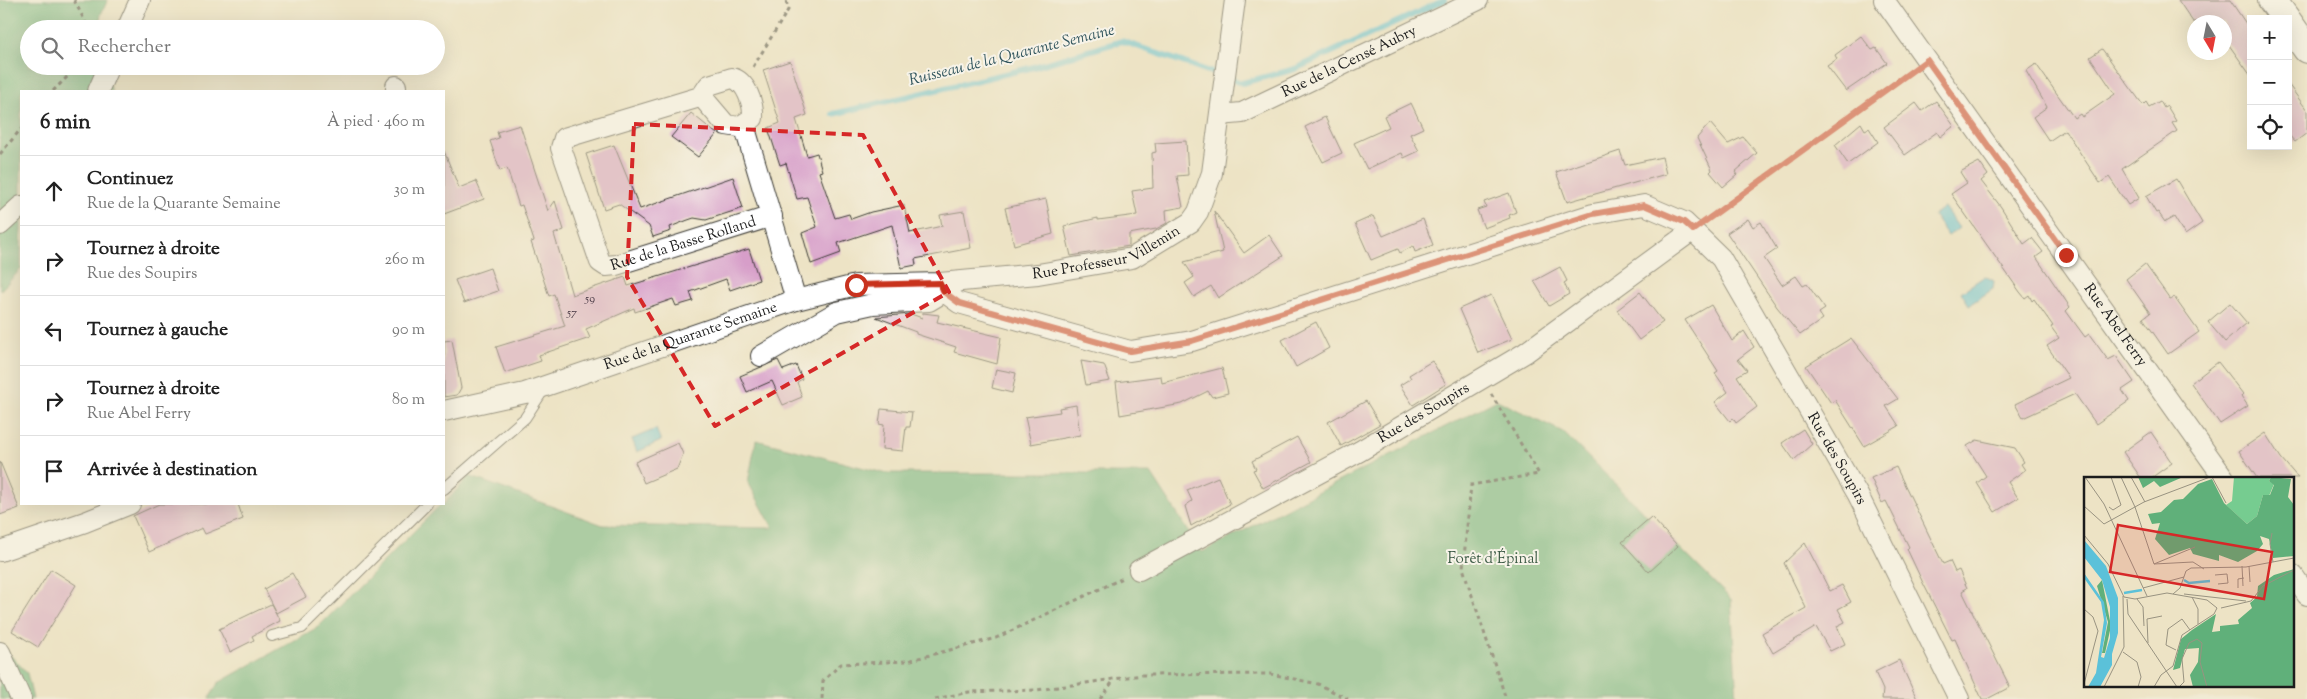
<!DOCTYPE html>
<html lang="fr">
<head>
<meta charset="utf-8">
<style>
  :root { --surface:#fff; --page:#f6f6f6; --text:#222; --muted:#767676; --line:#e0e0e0 }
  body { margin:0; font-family:"Sorts Mill Goudy",serif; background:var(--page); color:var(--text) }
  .controls { position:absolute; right:15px; top:15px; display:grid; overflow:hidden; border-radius:0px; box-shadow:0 5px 20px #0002 }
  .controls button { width:45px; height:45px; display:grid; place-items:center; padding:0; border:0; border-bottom:1px solid var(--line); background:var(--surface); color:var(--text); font:25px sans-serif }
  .compass { position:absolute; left:2187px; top:15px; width:45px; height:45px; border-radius:50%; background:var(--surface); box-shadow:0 5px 20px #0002; rotate:170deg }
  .stop { position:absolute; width:15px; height:15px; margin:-11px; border:4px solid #c8321e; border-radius:50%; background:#fff }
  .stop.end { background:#c8321e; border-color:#fff; box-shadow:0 1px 5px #0008 }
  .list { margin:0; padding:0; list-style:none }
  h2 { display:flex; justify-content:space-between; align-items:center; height:65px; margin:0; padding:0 20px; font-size:21px }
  h2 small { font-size:16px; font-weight:400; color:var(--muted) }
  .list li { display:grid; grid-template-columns:32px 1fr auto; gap:15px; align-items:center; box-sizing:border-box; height:70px; padding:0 20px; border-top:1px solid var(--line) }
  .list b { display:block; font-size:19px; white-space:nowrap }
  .list p { margin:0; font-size:16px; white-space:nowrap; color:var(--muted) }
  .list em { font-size:16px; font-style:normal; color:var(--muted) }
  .icon { flex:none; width:28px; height:28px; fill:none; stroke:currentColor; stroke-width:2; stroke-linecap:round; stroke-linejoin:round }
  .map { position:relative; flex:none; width:2307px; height:699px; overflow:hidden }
  .search { position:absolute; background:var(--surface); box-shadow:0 5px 20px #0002; left:20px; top:20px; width:425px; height:55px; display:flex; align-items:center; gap:12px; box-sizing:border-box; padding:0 18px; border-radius:28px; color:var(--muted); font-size:19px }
  .panel { position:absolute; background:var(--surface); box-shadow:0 5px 20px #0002; left:20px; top:90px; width:425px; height:415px; border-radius:0px }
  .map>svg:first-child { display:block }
</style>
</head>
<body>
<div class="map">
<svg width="2307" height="699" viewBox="0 0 2307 699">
  <rect width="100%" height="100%" fill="#f7f3e8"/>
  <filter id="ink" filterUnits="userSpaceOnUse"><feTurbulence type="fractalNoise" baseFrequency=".02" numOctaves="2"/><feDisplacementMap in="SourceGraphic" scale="10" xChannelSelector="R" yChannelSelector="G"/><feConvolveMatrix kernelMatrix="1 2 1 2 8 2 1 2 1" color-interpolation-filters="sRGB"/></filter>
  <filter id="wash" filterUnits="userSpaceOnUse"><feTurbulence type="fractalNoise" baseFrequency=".0096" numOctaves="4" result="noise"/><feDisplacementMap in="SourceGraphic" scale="20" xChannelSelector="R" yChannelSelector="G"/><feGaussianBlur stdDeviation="1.12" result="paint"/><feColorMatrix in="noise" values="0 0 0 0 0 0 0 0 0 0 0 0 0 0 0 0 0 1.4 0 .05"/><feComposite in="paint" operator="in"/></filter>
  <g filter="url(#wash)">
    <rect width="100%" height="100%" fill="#ede3c5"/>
    <!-- forest -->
    <path fill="#60b07a" stroke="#3e664b" d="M0,0H108L101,14L99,29H29V66H101L112,91H21V269L0,291Z
      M1497,400L1563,432L1731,599L1737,699H209L218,683L318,627L441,504H444L469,476L603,525L773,528L748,482L756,440L884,473H1151L1202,552Z
      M0,644L27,673L33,699H0Z"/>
    <!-- water -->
    <path fill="#5bc1d9" stroke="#3c6e7a" d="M1944,207L1959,228L1948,236L1933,215Z
      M1985,276L1994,281L1993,289L1969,305L1961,292Z
      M656,429L661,441L637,452L632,439Z"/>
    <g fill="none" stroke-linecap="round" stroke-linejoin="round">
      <!-- stream -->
      <path stroke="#5bc1d9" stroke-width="6" d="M833,114L1030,68L1122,41L1242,83L1295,69L1445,0"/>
    </g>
    <g id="blocks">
      <!-- building -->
      <path fill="#d79ec9" d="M2178,0H2230L2251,31V76L2224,38V22H2193Z
        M1861,36L1872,50L1876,48L1887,63L1846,91L1827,66L1837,59L1835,55Z
        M2102,49L2143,105L2146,102L2149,107L2160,101L2164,108L2167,106L2176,121L2172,123L2177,131L2122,169L2139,198L2128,205L2109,177L2100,183L2065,130L2049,141L2033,117L2047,107L2026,71L2036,64L2074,118L2080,114L2082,117L2115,94L2090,57Z
        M790,61L807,115L796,119L807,156L817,153L822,171L819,172L835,218L849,214L851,219L871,212L904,205L910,233L942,226L940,215L964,211L971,248L915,259L916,265L901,268L892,225L838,243L841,253L811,264L802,233L817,227L807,197L797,199L786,163L780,165L768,128L780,123L763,70Z
        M2288,84L2307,110V133L2295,142L2288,134Z
        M1936,101L1954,126L1940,137L1937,132L1905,155L1884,127L1916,103L1922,111Z
        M1411,103L1423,128L1410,134L1419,151L1404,158L1402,153L1367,169L1354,143L1389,127L1384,116Z
        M691,113L717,134L698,157L671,137Z
        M1325,117L1342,153L1323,162L1305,127Z
        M1710,123L1728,144L1743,137L1757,153L1735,172L1737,175L1723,187L1710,172L1712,170L1697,138Z
        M1861,123L1865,130L1869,128L1878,142L1848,164L1835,145Z
        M520,125L548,211L555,201L564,230L554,234L572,295L625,277L628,286L749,249L759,280L730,290L726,279L690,292L693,301L676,306L673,299L635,312L634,308L586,329L590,338L539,355L541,361L505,373L496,347L565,326L554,294L549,296L531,242L534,241L522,205L519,206L507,168L500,171L490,141L499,138L497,132Z
        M1186,141L1188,175L1177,176L1183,207L1166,210L1167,223L1156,229L1129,234V246L1071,256L1064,226L1098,218V220L1137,215L1132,191L1153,188L1152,153L1156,152L1155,143Z
        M614,145L640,209L733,177L743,208L706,220L694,218L688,220L670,227L671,231L653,237L649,226L619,204L604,209L586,154Z
        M444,151L459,188L476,181L484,199L444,214Z
        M1620,151L1625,165L1662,157L1666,174L1567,202L1556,172Z
        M1979,162L1988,175L1981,181L2001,207L2024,244L2032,238L2043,252L2036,257L2070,307L2066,311L2085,337L2089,334L2108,360L2116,356L2134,382L2122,390L2129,401L2096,424L2075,394L2023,418L2015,404L2069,378L2047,346L2059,338L2051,327L2053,326L2034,299L2032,301L2029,295L2025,298L2020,292L1951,194L1967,183L1960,172Z
        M2176,179L2202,223L2185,235L2174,217L2165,222L2158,212L2156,213L2146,196Z
        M1509,193L1516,212L1509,215L1510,218L1484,228L1477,210L1486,207L1484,202Z
        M1046,199L1053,234L1014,245L1005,208Z
        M1214,211L1244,253L1269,235L1283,256L1218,298L1211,286L1194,297L1185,283L1194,277L1184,262L1223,252Z
        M1373,216L1383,236L1423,219L1433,245L1415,252L1413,246L1400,253L1398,249L1371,260L1355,224Z
        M1748,219L1753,227L1761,222L1777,249L1764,258L1782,285L1796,276L1803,286L1807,284L1825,309L1819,313L1823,319L1800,335L1777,307L1727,233Z
        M2145,264L2170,299L2174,297L2199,332L2168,354L2143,318L2150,313L2126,279Z
        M1560,267L1567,281L1564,283L1569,294L1549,306L1534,281Z
        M490,268L498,291L464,303L455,280Z
        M1640,292L1663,322L1639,340L1617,310Z
        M1491,295L1512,339L1478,353L1459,309Z
        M2230,303L2247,323L2225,342L2208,322Z
        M1711,305L1732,341L1744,331L1754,347L1738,359L1747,370L1737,376L1757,407L1736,423L1733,418L1730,421L1715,402L1728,392L1715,373L1718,371L1685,320Z
        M923,313L939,315L937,322L1001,337L997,364L954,352L956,347L916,334V332L876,317L911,314L922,318Z
        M1316,322L1329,348L1296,367L1282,340Z
        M1851,338L1898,399L1886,406L1899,426L1864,446L1835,400L1831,403L1806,366Z
        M452,340L461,388L457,395L444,397V341Z
        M778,360L783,370L796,365L802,379L797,382L802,397L783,405L772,381L747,392L740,376Z
        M1081,361L1104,365L1110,381L1086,385Z
        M1432,361L1446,384L1413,405L1400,385L1411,378L1409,375Z
        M2218,362L2243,394L2241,396L2248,406L2220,424L2191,383Z
        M1222,368L1228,393L1212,397L1208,391L1182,404L1120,415L1116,382L1161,376L1162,383Z
        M996,369L1016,373L1012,393L992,388Z
        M1366,401L1380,424L1341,446L1328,422Z
        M1076,405L1080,435L1031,444L1025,417L1060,412L1059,408Z
        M881,409L912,412L910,427H906L903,451L882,449L884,425L879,424Z
        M1803,429L1812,444L1794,460L1782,443Z
        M2151,432L2172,463L2151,478H2141L2123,452Z
        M2265,433L2281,458L2298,478H2257L2239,451Z
        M1297,437L1311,462L1263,488L1253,470L1256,469L1252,461Z
        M1977,440L2015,448L2024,462L2021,464L2025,470L2008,482L2018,498L1995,512L1977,483L1986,476L1967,446Z
        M678,443L683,454L677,469L644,483L635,462Z
        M0,462L19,508L0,515Z
        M1896,467L1943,564L1950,561L1955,572L1959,570L1967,588L1962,591L2010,687L1987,699H1982L1955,639L1952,640L1923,583L1907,549L1909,547L1886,501L1882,503L1871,478Z
        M1218,477L1230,504L1191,526L1185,506L1192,501L1187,490Z
        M159,504H238L243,519L205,534L202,528L149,552L133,516Z
        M1651,517L1678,546L1649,572L1622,542Z
        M1805,543L1830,591L1842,585L1851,602L1838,609L1845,622L1837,626L1845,644L1830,651L1816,627L1773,653L1762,633L1806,608L1784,563Z
        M51,569L76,585L38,647L12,631Z
        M292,573L306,597L276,613L264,589Z
        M271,604L280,621L252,636L254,640L230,652L219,629Z
        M1899,660L1917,699H1882L1883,690L1875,672Z"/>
    </g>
  </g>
  <g filter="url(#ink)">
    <use href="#blocks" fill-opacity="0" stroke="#3b3a35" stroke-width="1"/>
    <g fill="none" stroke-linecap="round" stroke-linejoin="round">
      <defs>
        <path id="lane" d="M444,489L525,418L544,389
          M272,636L302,628L427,504"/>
        <g id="street">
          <path id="s1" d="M1884,0L2224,478"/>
          <path d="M127,29L140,0"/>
          <path d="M732,78C746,81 754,104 753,118L739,127L726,125L703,98V94L709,85Z"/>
          <path d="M396,86V91"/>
          <path d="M98,91L109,66"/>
          <path id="s2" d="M703,96L564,138L561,148L600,262L606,266L616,265L772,216"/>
          <path id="s3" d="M1220,115L1242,113L1478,0"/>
          <path d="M744,125L796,300"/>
          <path d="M0,225L21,206"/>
          <path id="s4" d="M940,283L944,292L959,303L1130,351L1192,341L1593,214L1644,205L1684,222L1721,258L1858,495L1959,699"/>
          <path d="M761,356L837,312L873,304L929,301L944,292"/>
          <path id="s5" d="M444,411L525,393L796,300L856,285L940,283L1038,274L1132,258L1191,222L1198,212L1212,173L1235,0"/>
          <path d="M0,551L85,522L130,504"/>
          <path id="s6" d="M1139,570L1360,451L1525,353L1693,230"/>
          <path d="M2293,575L2307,595"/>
          <path d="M0,652L21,699"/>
        </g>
        <path id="secondary" d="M2272,0L2286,19
          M2288,22L2307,49"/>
      </defs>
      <!-- lane casing -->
      <use href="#lane" stroke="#3b3a35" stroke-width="12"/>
      <!-- street casing -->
      <use href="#street" stroke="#3b3a35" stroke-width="22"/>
      <!-- secondary casing -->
      <use href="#secondary" stroke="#3b3a35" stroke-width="30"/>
      <!-- path -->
      <path stroke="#3b3a35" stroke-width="3" stroke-dasharray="4 4" stroke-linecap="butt" d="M74,0L89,29
        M753,67L788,10L786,0
        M53,91L78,66
        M0,154L21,129
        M1709,218L1910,72
        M1491,394L1539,474L1471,485L1463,568L1506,699
        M822,699L823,681L841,664L907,661L996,638L1123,578
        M935,699L969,692L1037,690L1142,675L1271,674L1318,684L1348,699
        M1100,699L1114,680"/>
      <!-- lane -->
      <use href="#lane" stroke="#fff" stroke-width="10"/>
      <!-- street -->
      <use href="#street" stroke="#fff" stroke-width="20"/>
      <!-- secondary -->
      <use href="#secondary" stroke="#fff" stroke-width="28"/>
    </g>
  </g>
  <g fill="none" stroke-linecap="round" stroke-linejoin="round" filter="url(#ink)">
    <!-- route -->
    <path stroke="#c8321e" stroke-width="6" d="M856,285L940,283L944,292L959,303L1130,351L1192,341L1593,214L1644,205L1684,222L1693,230L1927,60L2066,255"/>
  </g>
  <!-- marked area -->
  <path d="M0 0H2307V699H0ZM634,124L863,135L949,292L715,426L627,277Z" fill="#ede3c5" fill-opacity=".55" fill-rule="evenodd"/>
  <path fill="none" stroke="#d62828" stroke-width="4" stroke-dasharray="10 6" stroke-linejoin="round" d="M634,124L863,135L949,292L715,426L627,277Z"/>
  <g text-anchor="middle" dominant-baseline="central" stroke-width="4" stroke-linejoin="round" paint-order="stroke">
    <!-- number labels -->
    <g font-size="12" fill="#4b3c47">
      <text x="590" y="299">59</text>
      <text x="572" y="313">57</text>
    </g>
    <!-- street labels -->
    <g font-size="15" fill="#1c1c1c" stroke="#f7f3e8">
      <text stroke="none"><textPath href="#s3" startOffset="141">Rue de la Censé Aubry</textPath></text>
      <text stroke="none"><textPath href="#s2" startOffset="364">Rue de la Basse Rolland</textPath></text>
      <text stroke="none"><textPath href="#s5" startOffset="686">Rue Professeur Villemin</textPath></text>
      <text stroke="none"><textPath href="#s1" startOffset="399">Rue Abel Ferry</textPath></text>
      <text stroke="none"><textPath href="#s5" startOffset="258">Rue de la Quarante Semaine</textPath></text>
      <text stroke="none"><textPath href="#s6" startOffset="325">Rue des Soupirs</textPath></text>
      <text stroke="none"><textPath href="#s4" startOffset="1068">Rue des Soupirs</textPath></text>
    </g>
    <!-- park labels -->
    <g font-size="15" fill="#3c5a45" stroke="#f7f3e8">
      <text x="1493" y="559">Forêt d'Épinal</text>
    </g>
    <!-- water labels -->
    <g font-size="16" font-style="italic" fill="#32565e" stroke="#f7f3e8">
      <text transform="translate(1012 56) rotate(-14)">Ruisseau de la Quarante Semaine</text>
    </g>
  </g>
  <!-- overview -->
  <g transform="translate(2084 477)">
    <rect width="210" height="210" fill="#ede3c5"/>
    <path d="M150,0H187L185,4L190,7L185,19L179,18L173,39L163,47L142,28L148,24Z" fill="#76cc90"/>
    <path d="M54,0H99L76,10L70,4L59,11ZM187,0L207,2L204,20L210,28V79L189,81L185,62L176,59L179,67L173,74L154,85L135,78V84L109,77L106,71L85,78L71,62L76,46L68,47L64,37L77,35L90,23L99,22L114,7L128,2L140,26L163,47L173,39L179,18H186L190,8L185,4ZM210,92V210H109L106,198L114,185L115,171L101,172L96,191L89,193L97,162L108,153L132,137L128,155L136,154V149L155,147L154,143L168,131L166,126L173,120L174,109L190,98ZM18,103L27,149L21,176H18L24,145L13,109Z" fill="#60b07a"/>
    <path d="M0,63L22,89L34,121V156L28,177V188L16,210H4L12,196L20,143L17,125L0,101V96L20,125L23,146L17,180L20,181L26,161V130L18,103L0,80Z" fill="#5bc1d9"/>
    <path fill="none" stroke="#5bc1d9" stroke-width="2.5" d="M100,103L105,106L126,104M40,116L58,113"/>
    <path fill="none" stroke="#999381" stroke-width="1" d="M1,0L20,27L63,119M37,0L51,30L70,87L109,85L120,92M47,0L61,25M128,0L142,26M0,29L20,47L60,25L126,0M25,30L29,33L37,28L27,0M188,56L186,67L189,85M0,58L24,87L40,120M70,87L111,70M158,89L159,109M165,89L166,105M131,98L143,97L144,106L134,107M59,111L100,100M154,111V102L160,101M89,117L96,111L102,94L107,91L162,90L210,81M100,117L162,124M40,120L51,122L83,116L123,123L133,131L130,137L98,158L89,189L77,198L70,210M108,120L114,132V147M43,122L44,137L93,210M53,122L59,130L60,149M137,131L167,124L179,109L210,93M0,132L9,140L14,154L0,207M64,166L63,142L78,139M92,173L82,168L84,152L98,142L106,153M39,175L53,185L57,200L54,210M20,210L40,170L39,119M95,210L100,205L98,182L105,166L113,162L118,166L116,185L123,210"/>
    <path fill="#d62828" fill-opacity="0.15" stroke="#d62828" stroke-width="2.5" d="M34,48L188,75L180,122L26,95Z"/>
    <rect width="210" height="210" fill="none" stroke="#1c1c1c" stroke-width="2.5"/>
  </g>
</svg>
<div class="controls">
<button>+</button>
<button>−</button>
<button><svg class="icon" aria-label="locate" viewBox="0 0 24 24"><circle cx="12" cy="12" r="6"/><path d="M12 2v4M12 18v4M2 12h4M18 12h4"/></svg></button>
</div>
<svg class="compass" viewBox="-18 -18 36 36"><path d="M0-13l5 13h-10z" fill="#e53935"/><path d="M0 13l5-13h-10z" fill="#767676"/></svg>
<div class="stop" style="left:856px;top:285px"></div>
<div class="stop end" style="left:2066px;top:255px"></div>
<div class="search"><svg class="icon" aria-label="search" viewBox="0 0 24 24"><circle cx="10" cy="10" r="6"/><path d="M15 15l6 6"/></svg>Rechercher</div>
<section class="panel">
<h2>6 min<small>À pied · 460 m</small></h2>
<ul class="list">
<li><svg class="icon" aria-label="ahead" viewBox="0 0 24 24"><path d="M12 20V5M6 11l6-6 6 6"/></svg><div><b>Continuez</b><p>Rue de la Quarante Semaine</p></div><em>30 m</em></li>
<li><svg class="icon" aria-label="right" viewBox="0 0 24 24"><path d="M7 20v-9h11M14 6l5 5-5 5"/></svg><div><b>Tournez à droite</b><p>Rue des Soupirs</p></div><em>260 m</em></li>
<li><svg class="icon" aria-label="left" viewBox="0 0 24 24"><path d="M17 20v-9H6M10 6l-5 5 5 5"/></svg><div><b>Tournez à gauche</b></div><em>90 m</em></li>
<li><svg class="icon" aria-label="right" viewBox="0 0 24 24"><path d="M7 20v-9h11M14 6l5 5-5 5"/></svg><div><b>Tournez à droite</b><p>Rue Abel Ferry</p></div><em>80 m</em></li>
<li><svg class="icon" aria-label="arrive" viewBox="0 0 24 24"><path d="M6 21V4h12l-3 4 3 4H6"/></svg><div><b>Arrivée à destination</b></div></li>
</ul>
</section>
</div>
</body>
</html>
